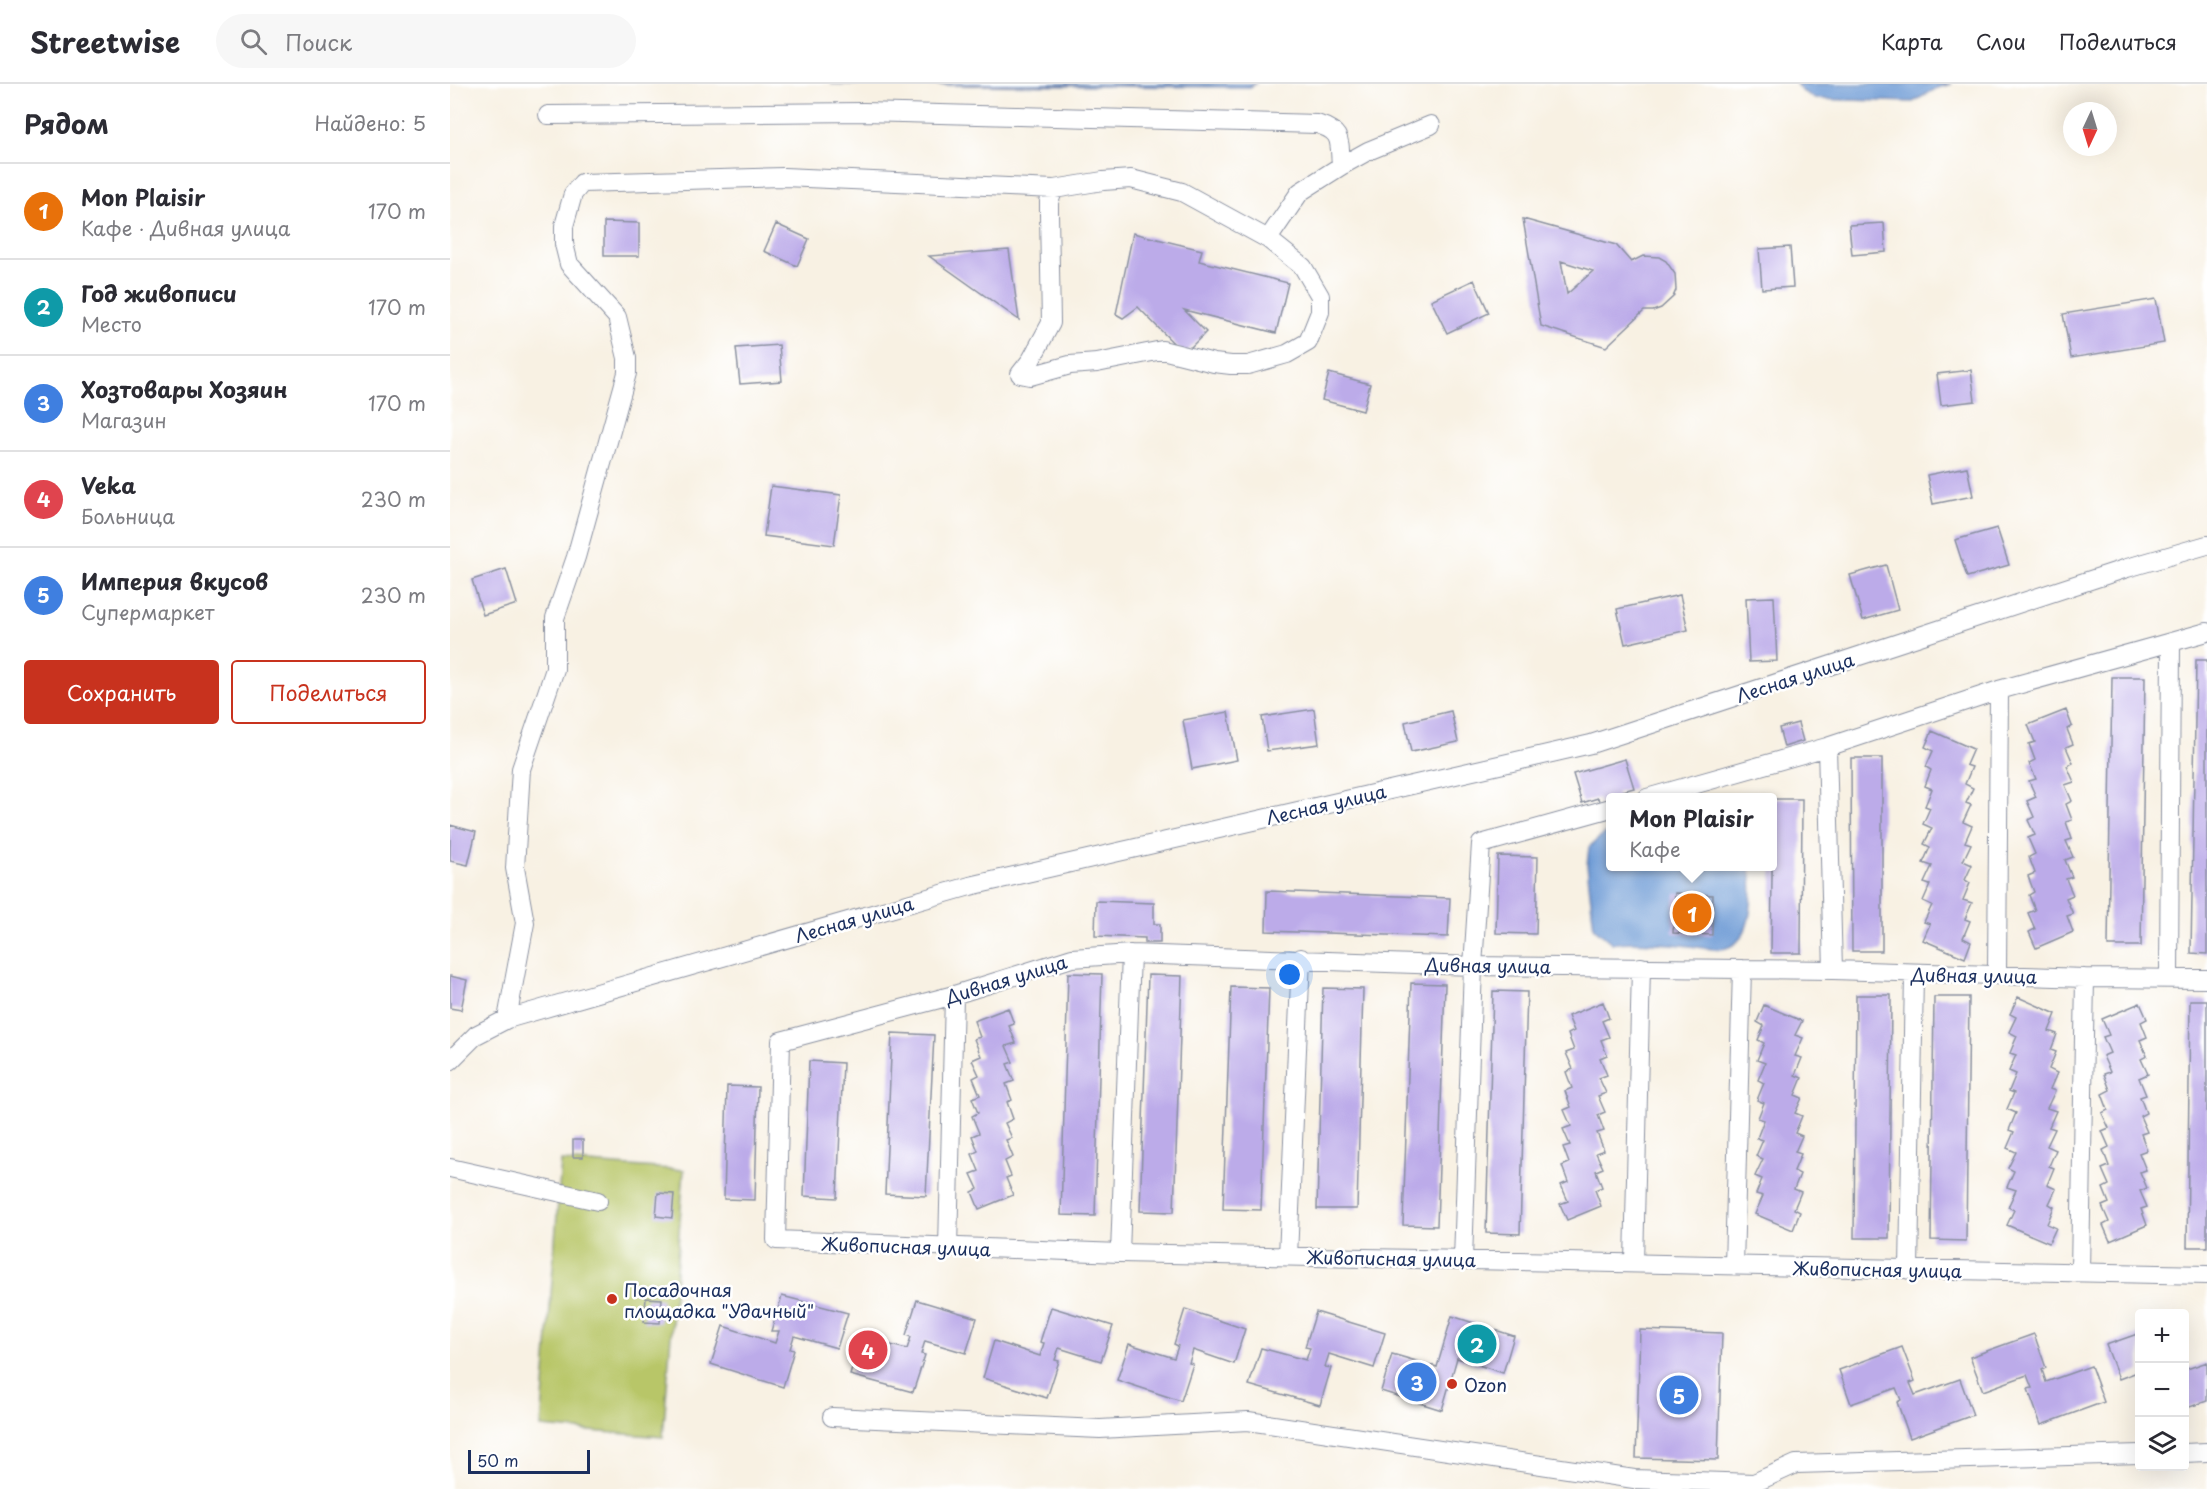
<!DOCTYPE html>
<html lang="ru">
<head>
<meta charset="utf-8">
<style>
  :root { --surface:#fff; --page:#f7f7f7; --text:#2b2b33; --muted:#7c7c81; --line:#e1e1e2; --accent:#c8321e }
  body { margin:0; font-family:"Playpen Sans",sans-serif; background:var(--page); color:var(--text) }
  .controls { position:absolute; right:18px; bottom:18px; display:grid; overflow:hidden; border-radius:6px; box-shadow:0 6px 24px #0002 }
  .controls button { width:54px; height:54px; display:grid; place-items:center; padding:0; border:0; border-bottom:2px solid var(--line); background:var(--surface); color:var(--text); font:30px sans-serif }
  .compass { position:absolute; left:1613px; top:18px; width:54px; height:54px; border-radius:50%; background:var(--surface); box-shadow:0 6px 24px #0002; rotate:184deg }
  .scale { position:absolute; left:18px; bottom:15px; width:122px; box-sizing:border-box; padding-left:6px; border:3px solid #1b2f5e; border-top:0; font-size:16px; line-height:21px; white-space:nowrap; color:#1b2f5e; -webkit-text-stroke:4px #fff; paint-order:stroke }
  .you { position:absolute; left:840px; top:891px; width:21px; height:21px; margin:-15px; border:4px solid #fff; border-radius:50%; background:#1a73e8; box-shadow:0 0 0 9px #1a73e833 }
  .badge { display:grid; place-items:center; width:39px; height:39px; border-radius:50%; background:var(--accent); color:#fff; font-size:20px; font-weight:700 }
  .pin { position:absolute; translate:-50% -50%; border:3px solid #fff; box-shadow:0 2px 6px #0006 }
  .popup { position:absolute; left:1156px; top:709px; width:171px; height:78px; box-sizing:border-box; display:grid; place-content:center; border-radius:6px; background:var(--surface); filter:drop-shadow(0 2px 4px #0005); font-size:20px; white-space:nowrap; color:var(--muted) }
  .popup b { font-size:22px; color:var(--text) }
  .popup::after { content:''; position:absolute; left:50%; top:100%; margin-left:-12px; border:12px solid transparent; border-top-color:var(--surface) }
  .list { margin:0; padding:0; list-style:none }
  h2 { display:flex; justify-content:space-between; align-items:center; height:78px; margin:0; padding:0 24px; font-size:26px }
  h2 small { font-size:20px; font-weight:400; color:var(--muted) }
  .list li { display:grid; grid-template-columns:39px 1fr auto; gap:18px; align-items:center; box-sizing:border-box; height:96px; padding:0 24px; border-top:2px solid var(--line) }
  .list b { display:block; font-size:22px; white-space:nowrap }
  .list p { margin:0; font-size:20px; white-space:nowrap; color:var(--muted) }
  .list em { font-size:20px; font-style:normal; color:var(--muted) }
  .actions { display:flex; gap:12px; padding:18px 24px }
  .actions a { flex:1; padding:14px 0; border:2px solid var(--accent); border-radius:6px; text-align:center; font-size:21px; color:var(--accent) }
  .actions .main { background:var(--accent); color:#fff }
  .icon { flex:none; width:33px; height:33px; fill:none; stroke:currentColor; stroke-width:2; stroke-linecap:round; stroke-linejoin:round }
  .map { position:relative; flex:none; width:1757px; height:1405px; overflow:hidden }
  header { display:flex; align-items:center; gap:36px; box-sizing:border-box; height:84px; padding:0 30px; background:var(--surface); border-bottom:2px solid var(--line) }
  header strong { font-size:28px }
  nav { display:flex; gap:33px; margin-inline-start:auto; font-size:21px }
  .search { width:420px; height:54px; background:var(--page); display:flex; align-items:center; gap:15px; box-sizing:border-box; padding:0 21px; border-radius:33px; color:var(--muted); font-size:22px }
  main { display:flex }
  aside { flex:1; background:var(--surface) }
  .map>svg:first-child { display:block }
</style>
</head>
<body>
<header>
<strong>Streetwise</strong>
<div class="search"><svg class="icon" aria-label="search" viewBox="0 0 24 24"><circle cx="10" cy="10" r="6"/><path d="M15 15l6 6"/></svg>Поиск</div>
<nav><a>Карта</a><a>Слои</a><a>Поделиться</a></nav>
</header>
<main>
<aside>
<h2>Рядом<small>Найдено: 5</small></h2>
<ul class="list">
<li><span class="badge" style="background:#e8710a">1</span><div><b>Mon Plaisir</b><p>Кафе · Дивная улица</p></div><em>170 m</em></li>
<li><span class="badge" style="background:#0f9aa8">2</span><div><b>Год живописи</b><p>Место</p></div><em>170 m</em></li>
<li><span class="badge" style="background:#3f7fe0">3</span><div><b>Хозтовары Хозяин</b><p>Магазин</p></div><em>170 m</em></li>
<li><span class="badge" style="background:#e0444e">4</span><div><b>Veka</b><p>Больница</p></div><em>230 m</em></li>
<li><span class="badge" style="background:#3f7fe0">5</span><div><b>Империя вкусов</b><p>Супермаркет</p></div><em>230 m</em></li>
</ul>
<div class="actions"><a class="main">Сохранить</a><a>Поделиться</a></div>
</aside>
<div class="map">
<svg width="1757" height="1405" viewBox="0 0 1757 1405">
  <rect width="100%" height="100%" fill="#fff"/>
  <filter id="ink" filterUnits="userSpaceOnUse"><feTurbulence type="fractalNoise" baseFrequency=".0167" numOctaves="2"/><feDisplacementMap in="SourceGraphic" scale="12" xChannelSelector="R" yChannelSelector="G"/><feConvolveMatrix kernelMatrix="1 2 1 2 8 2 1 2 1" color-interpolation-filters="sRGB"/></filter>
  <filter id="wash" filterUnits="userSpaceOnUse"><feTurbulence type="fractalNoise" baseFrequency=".008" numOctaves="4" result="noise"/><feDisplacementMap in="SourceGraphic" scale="24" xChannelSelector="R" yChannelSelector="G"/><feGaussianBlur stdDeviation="1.35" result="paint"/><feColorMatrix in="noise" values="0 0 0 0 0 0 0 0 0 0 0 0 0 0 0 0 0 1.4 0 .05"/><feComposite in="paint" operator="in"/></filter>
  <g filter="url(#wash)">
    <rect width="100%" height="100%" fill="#f8f1e3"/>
    <!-- green -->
    <path fill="#b8c668" stroke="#6a7a63" stroke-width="1.5" d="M111,1077L234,1086L213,1353L91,1343Z"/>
    <!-- water -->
    <path fill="#6e9bd5" stroke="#44659a" stroke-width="1.5" d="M380,0H805L800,3H787Z
      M1346,0H1501L1487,4L1463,18L1365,15L1352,7Z
      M1161,748V782L1300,783C1303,806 1305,856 1276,864C1266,867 1250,863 1240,862C1213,859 1188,857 1162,859L1144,844L1137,781L1139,763L1154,750Z"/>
    <g id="blocks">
      <!-- building -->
      <path fill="#bcabe9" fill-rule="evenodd" d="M1073,135L1166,161L1181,178L1193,172L1209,173L1216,177L1225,190L1226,206L1223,213L1211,224L1203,227H1194L1156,263L1091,242ZM1111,177L1143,187L1117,210Z
        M154,138L189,139V172H154Z
        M1434,139L1436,168L1402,171L1399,141Z
        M326,140L359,155L347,182L314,167Z
        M683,149L752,166L749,177L838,199L826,249L734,226L756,248L734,270L688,223L673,234L666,230Z
        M1340,163L1343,203L1312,205L1309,165Z
        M559,166L569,236L479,172Z
        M1024,196L1039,229L997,249L981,216Z
        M1706,215L1714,259L1621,274L1613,230Z
        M329,261L332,297L290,300L286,264Z
        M1521,286L1525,317L1491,321L1487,290Z
        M879,289L920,300L913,327L872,316Z
        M1517,383L1523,412L1483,420L1477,391Z
        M321,402L391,411L384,461L314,452Z
        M1547,444L1559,481L1517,493L1505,456Z
        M1436,481L1448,526L1413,536L1400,491Z
        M56,485L67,520L33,531L22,496Z
        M1230,511L1238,546L1175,560L1167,525Z
        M1324,513L1327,577L1299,578L1296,514Z
        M1746,576H1757V870L1741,869Z
        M1662,593H1695L1691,862H1658Z
        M864,625L869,660L817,667L812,633Z
        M1616,626L1622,642L1617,645L1623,660L1616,663L1623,679L1617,682L1624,698L1615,701L1622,717L1616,720L1622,736L1616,738L1622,755L1616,757L1623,773L1615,776L1622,793L1616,795L1623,811L1616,814L1623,830L1617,832L1623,848L1586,864L1579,848L1585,845L1578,829L1585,826L1579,811L1584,808L1578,792L1585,789L1579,773L1585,770L1578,754L1585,751L1578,736L1584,733L1577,717L1586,713L1579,697L1586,695L1579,679L1585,676L1579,660L1585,658L1578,641Z
        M1001,627L1008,658L961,668L955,638Z
        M778,628L787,676L742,685L733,636Z
        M1348,639L1353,657L1334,663L1329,644Z
        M1482,647L1523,665L1516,681L1522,683L1515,700L1523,704L1516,719L1521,721L1513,738L1522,742L1515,758L1521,760L1513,777L1522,781L1515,796L1520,799L1513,816L1522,819L1515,835L1520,837L1513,854L1521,858L1515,874L1473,856L1480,840L1474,838L1482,821L1473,817L1480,801L1474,799L1482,782L1473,779L1480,763L1474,760L1482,744L1473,740L1480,724L1475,722L1482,705L1475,702L1481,686L1476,683L1483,667L1475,663Z
        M1401,674H1432V867H1402Z
        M1175,675L1184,704L1166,709L1168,714H1161V716L1150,720L1148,714L1132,719L1123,690Z
        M1323,715H1352L1351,869H1321Z
        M0,741L26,748L18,781L0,777Z
        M1048,772L1088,773L1086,850L1046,849Z
        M817,807L1000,814L998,853L816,847Z
        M1225,809L1263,811L1262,851L1223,849Z
        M646,817L704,819V840H710V859H695V854L645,852Z
        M618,889L652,890L645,1132L611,1131Z
        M698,891L732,892L724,1128L690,1127Z
        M0,892L17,896L11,926L0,924Z
        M961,899L995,900L987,1142L953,1141Z
        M781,903L819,904L811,1126L773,1125Z
        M873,904L913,905L907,1125H867Z
        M1043,907L1077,908L1070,1150L1036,1149Z
        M1406,911H1441L1439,1154H1404Z
        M1484,913H1519L1516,1157L1481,1156Z
        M1568,913L1606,930L1599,947L1607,950L1601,966L1606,968L1599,985L1607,989L1600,1005L1605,1007L1597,1024L1606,1027L1599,1043L1605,1045L1597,1062L1606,1066L1599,1082L1604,1084L1597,1101L1606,1105L1599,1120L1604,1123L1597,1140L1606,1144L1599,1159L1557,1141L1564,1126L1558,1123L1566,1106L1557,1103L1564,1087L1558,1084L1566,1068L1557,1064L1564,1048L1559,1046L1566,1029L1557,1025L1564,1009L1559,1007L1566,990L1559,987L1566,971L1560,969L1567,952L1559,948L1566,933L1560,930Z
        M1740,916H1757V1163H1737Z
        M1153,918L1159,934L1152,937L1159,953L1151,956L1157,971L1150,974L1157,991L1149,994L1156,1009L1148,1012L1155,1028L1148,1031L1154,1047L1147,1049L1154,1066L1146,1069L1153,1084L1146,1087L1152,1103L1145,1106L1151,1122L1117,1136L1110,1120L1118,1117L1111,1101L1118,1098L1112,1082L1119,1079L1113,1063L1120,1061L1113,1045L1121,1042L1114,1026L1121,1023L1115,1007L1122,1004L1116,988L1123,985L1116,969L1124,966L1118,950L1124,947L1118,932Z
        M1690,919L1697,935L1691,938L1697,953L1690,956L1697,972L1691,975L1698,990L1689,994L1696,1011L1690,1013L1696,1029L1690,1032L1697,1048L1691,1050L1697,1066L1689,1069L1696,1086L1690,1088L1697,1104L1690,1107L1697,1123L1691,1125L1697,1141L1660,1157L1653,1141L1659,1138L1652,1122L1659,1119L1653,1104L1659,1101L1652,1085L1659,1082L1653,1066L1659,1063L1652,1047L1659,1044L1652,1029L1658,1026L1652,1010L1660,1006L1654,990L1660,988L1653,972L1660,969L1653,953L1659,951L1652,935Z
        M1314,921L1352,937L1345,951L1353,954L1345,972L1352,974L1345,991L1352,994L1345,1011L1352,1014L1345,1029L1352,1032L1345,1049L1352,1052L1345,1068L1351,1070L1344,1087L1350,1090L1344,1105L1351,1108L1344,1125L1350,1128L1343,1146L1305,1130L1313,1112L1306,1110L1312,1095L1305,1092L1313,1075L1306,1072L1313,1056L1307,1054L1314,1036L1308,1034L1314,1019L1307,1016L1314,999L1308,996L1315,979L1307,976L1314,959L1308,956L1314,942L1307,938Z
        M558,924L564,940L559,942L566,959L556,962L563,978L557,980L564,997L556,1000L562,1016L557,1018L563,1035L555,1039L562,1054L556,1056L563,1073L555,1077L561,1092L556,1094L563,1111L529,1125L522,1108L528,1105L521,1090L529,1087L522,1070L528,1067L522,1052L529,1049L522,1032L528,1029L522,1014L530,1011L523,994L529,991L522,976L531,972L524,955L530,953L524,937Z
        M442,949L484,951L476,1112L435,1110Z
        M359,977L393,979L387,1114L354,1112Z
        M277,1002L308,1003L305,1116L274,1115Z
        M123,1056H133V1073H123Z
        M208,1109L224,1110L222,1134L206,1132Z
        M332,1212L398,1229L387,1264L344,1252L340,1265L344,1266L333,1303L261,1280L273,1242L325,1259L329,1247H321Z
        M196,1214L212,1215L210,1239L194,1238Z
        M467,1216L527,1234L516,1269L475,1257L471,1270L475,1271L463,1308L400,1291L411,1254L457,1265L461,1253L456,1251Z
        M601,1223L663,1242L651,1277L609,1264L605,1276L609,1277L597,1314L533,1294L544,1257L590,1272L594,1259L590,1258Z
        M735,1225L795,1245L784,1280L743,1266L739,1279L743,1280L731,1317L667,1296L679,1260L724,1274L728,1262L724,1260Z
        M866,1228L935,1249L924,1284L879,1270L875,1283L881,1284L870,1321L799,1301L811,1264L856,1276L860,1264L855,1263Z
        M1002,1232L1064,1252L1053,1289L1007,1274L992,1326L931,1307L942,1270L987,1283Z
        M1190,1246L1272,1249L1268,1376L1186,1374Z
        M1690,1249V1287L1669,1295L1656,1261Z
        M1584,1250L1596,1284L1592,1286L1596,1298L1641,1282L1654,1318L1591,1341L1578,1305L1582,1304L1577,1291L1533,1307L1520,1273Z
        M1452,1263L1465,1297L1460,1299L1465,1311L1510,1295L1523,1331L1460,1354L1447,1318L1451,1316L1446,1304L1401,1320L1389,1286Z
        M1757,1278V1317L1734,1325V1286Z"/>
    </g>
  </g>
  <g filter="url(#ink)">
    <use href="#blocks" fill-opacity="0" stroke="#8a90a0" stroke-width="1.5"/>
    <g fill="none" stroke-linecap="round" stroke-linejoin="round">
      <defs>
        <path id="minor" d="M98,31L414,28L867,40C893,48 889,57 891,82
          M604,105L599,118V130L601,239L581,276L570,290L580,292L620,281L647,279L712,266L764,279L781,281H798L837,270L858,258L870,228V212L853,183L818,155L850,108L891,82L918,67L981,41
          M1377,663L1383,886
          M1197,714L1377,663L1549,606L1757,548
          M1547,891L1549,606
          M1719,894L1721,558
          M1757,895L1635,894L1383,886L1023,882L681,870L622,874L504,911L331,957L326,1156L670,1169L1757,1191
          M57,935L75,839L65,784L71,685L105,585V534L126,473L177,289V274L167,233L119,180L114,160V142L123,110L132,99L334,93L604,105L653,97L681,95L732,108L818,155
          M0,977L26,951L57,935L520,802L1141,660L1677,484L1757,461
          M0,1084L148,1117
          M498,1164L504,911
          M670,1169L681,870
          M838,1172L851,874
          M1013,1176L1023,882L1031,760L1161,724
          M1184,1179L1191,883
          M1284,1182L1292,885
          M1459,1186L1464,890
          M1630,1188L1635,894
          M382,1333L650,1345L798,1337L1184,1395L1304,1399L1346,1380L1690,1370
          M1734,1369L1757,1368"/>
      </defs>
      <!-- minor casing -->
      <use href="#minor" stroke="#8a90a0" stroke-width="20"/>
      <!-- minor -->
      <use href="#minor" stroke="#fff" stroke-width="18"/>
    </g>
  </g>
  <!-- markers -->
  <g fill="#c8321e" stroke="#fff" stroke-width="2">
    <circle cx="162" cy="1215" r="6"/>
    <circle cx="1002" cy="1300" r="6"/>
  </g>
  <g text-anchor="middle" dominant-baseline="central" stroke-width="5" stroke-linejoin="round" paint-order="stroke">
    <!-- street labels -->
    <g font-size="18" fill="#1b2f5e" stroke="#fff">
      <text transform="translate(1345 593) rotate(-18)">Лесная улица</text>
      <text transform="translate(876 720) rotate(-13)">Лесная улица</text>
      <text transform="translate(404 835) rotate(-16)">Лесная улица</text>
      <text transform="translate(1038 881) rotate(1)">Дивная улица</text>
      <text transform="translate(1524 891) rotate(1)">Дивная улица</text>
      <text transform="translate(556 895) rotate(-17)">Дивная улица</text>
      <text transform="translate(456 1162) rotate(2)">Живописная улица</text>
      <text transform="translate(941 1174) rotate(1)">Живописная улица</text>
      <text transform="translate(1427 1185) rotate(1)">Живописная улица</text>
    </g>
    <!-- poi labels -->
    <g font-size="18" fill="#1b2f5e" stroke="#fff" text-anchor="start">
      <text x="174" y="1205">Посадочная<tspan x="174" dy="21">площадка "Удачный"</tspan></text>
      <text x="1014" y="1300">Ozon</text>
    </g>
  </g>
</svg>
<div class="controls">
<button>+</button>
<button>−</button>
<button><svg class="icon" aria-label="layers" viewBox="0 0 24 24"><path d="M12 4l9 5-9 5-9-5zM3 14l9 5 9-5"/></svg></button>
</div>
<svg class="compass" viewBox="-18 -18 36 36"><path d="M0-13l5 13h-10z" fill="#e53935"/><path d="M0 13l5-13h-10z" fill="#7c7c81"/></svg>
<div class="scale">50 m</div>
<div class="you"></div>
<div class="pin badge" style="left:1242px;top:829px;background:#e8710a">1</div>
<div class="popup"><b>Mon Plaisir</b>Кафе</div>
<div class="pin badge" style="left:1027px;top:1260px;background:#0f9aa8">2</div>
<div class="pin badge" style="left:967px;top:1298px;background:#3f7fe0">3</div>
<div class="pin badge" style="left:418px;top:1266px;background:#e0444e">4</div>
<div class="pin badge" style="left:1229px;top:1311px;background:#3f7fe0">5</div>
</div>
</main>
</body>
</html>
